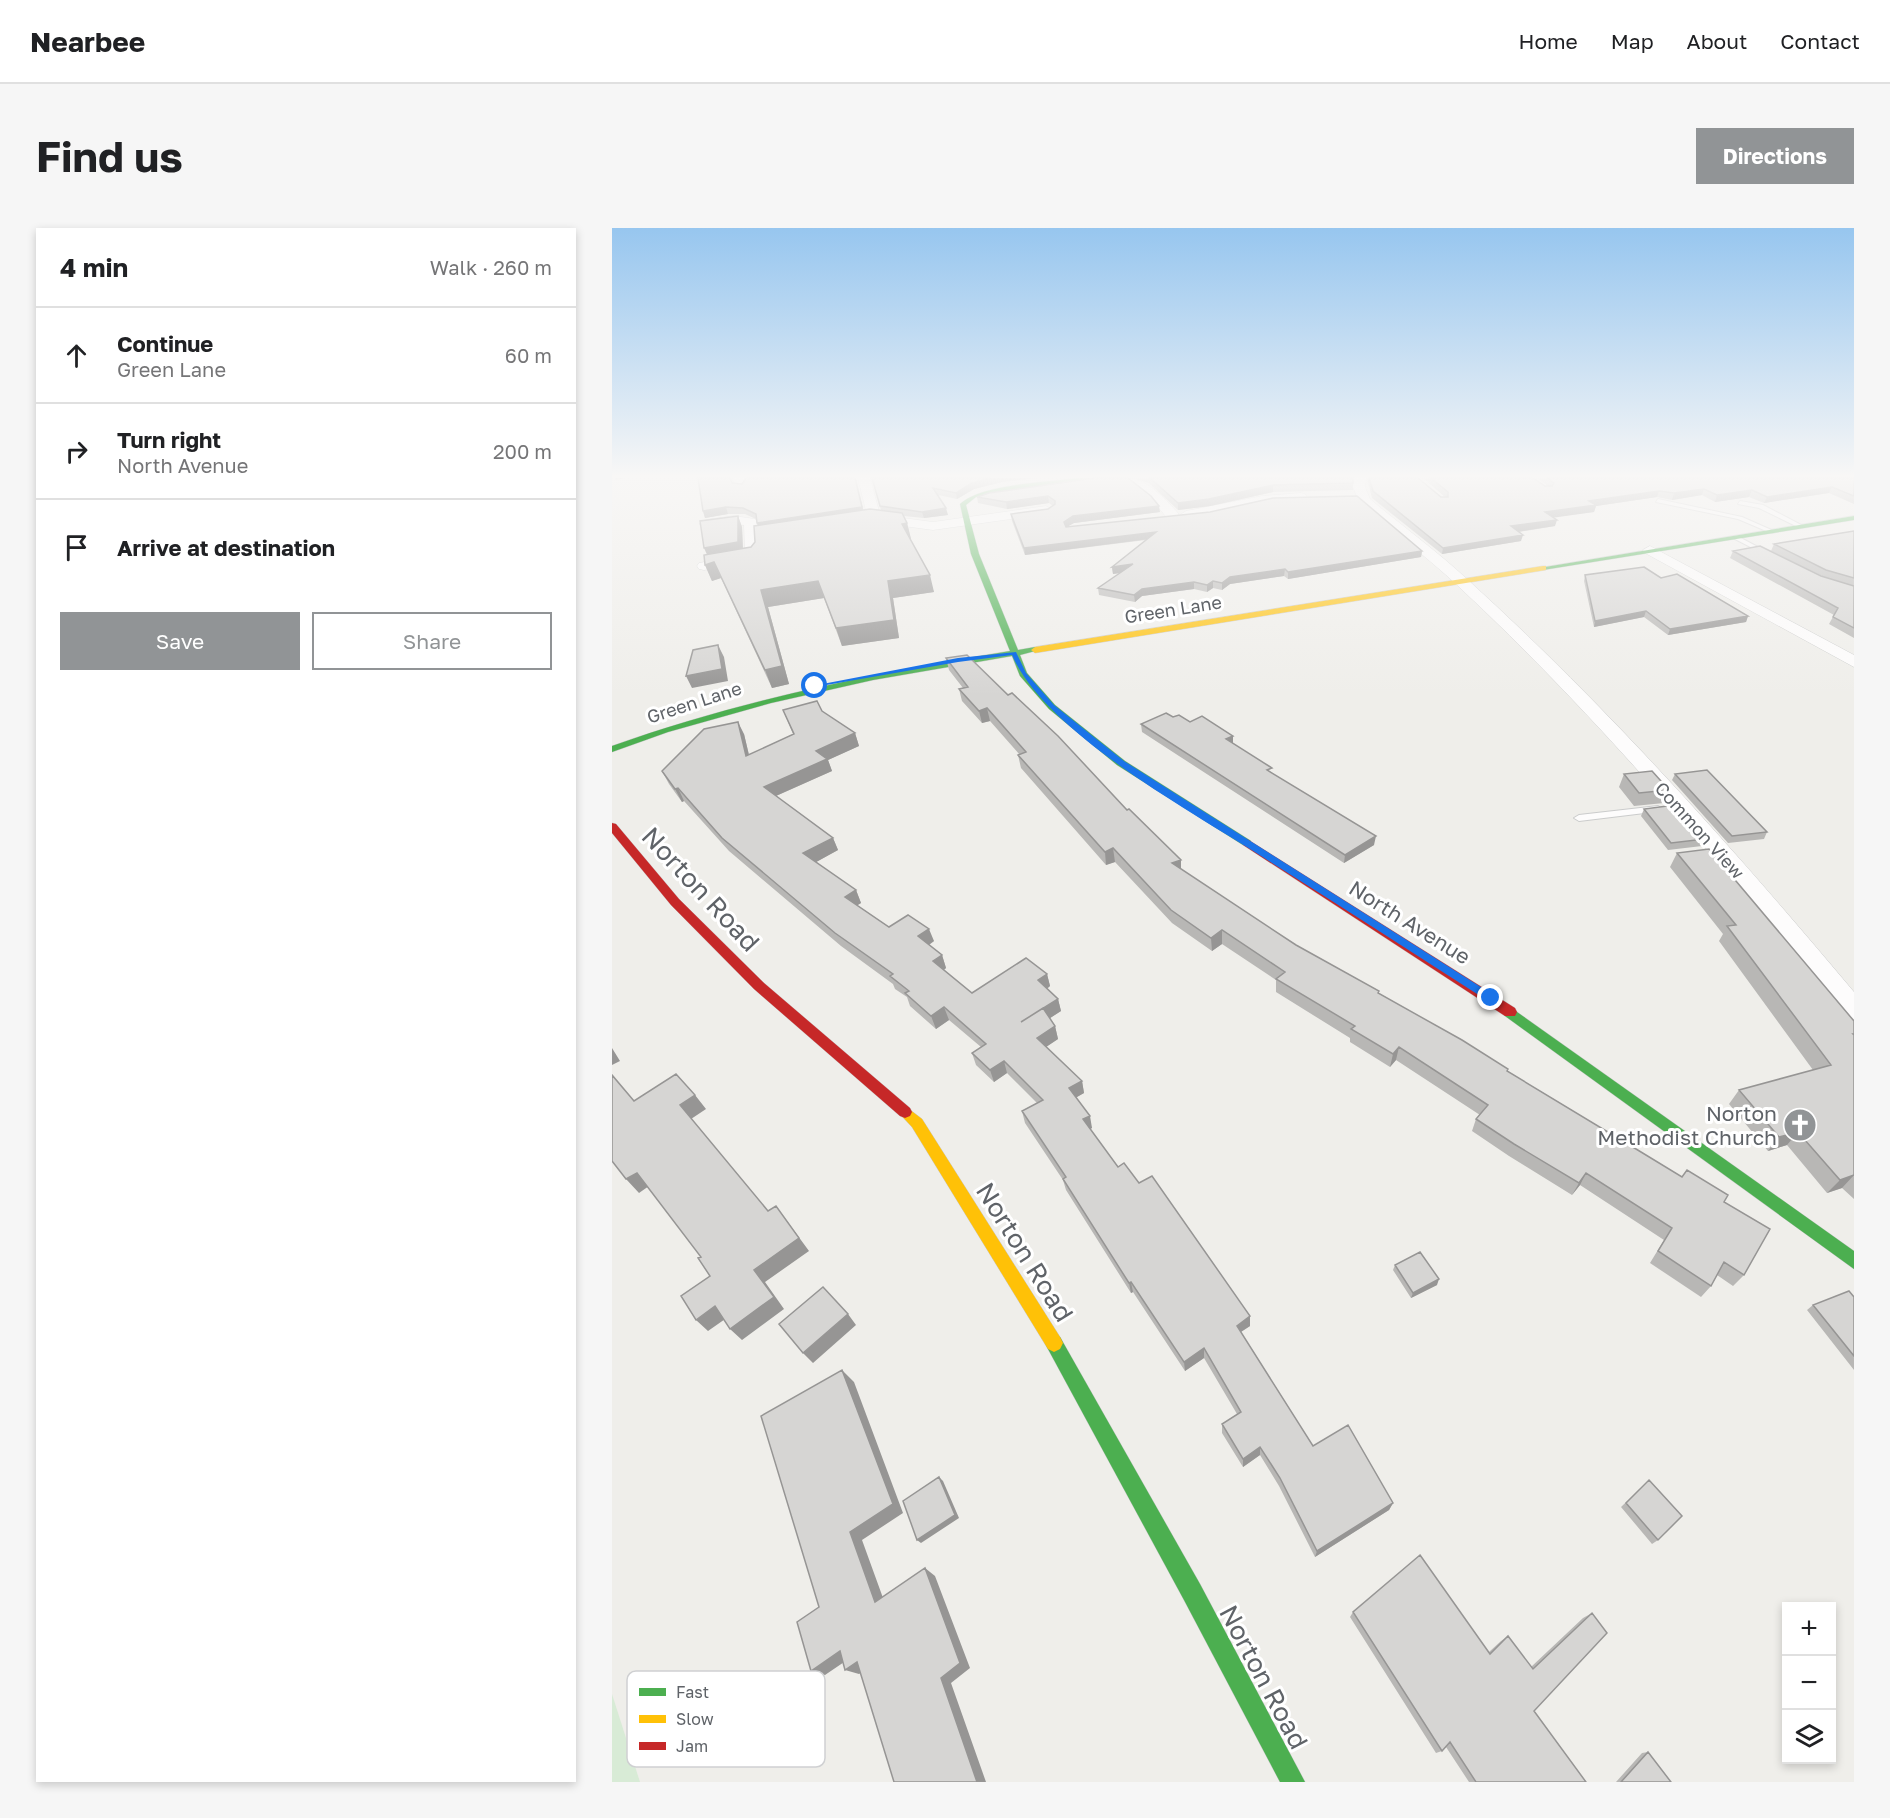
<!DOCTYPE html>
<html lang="en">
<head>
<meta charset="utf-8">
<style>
  :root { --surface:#fff; --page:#f6f6f6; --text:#202124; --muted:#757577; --line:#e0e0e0; --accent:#919496 }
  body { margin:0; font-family:"Golos Text",sans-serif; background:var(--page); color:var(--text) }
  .controls { position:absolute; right:18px; bottom:18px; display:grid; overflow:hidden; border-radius:0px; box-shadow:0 3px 9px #0003 }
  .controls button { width:54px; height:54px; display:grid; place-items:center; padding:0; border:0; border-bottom:2px solid var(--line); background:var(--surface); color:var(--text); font:30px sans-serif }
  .stop { position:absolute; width:18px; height:18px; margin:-14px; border:4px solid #1a73e8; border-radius:50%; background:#fff }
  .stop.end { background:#1a73e8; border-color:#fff; box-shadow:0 2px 6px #0008 }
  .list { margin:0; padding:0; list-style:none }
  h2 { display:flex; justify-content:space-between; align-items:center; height:78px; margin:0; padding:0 24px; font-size:26px }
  h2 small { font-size:20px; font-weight:400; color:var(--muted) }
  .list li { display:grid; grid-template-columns:39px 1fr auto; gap:18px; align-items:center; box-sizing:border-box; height:96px; padding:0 24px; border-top:2px solid var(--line) }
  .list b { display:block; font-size:22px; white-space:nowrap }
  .list p { margin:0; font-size:20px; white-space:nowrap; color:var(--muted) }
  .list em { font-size:20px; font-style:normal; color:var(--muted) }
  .actions { display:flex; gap:12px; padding:18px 24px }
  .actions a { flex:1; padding:14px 0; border:2px solid var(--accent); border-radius:0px; text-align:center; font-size:21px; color:var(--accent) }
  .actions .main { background:var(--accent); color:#fff }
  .icon { flex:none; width:33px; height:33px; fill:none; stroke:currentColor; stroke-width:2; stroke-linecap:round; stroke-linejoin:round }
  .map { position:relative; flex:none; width:1242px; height:1554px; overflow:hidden; border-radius:0px }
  header { display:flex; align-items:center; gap:36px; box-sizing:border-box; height:84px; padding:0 30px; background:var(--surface); border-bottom:2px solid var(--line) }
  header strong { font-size:28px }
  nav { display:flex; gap:33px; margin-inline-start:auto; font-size:21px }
  .intro { display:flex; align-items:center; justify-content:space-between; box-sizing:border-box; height:144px; padding:0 36px }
  h1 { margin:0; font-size:42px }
  .button { padding:15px 27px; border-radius:0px; background:var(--accent); color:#fff; font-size:21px; font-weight:700 }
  main { display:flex; gap:36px; padding:0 36px }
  aside { flex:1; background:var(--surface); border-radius:0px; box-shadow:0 3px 9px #0003 }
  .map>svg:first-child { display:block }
</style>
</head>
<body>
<header>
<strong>Nearbee</strong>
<nav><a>Home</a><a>Map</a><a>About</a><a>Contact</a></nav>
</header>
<div class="intro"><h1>Find us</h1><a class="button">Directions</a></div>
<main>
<aside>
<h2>4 min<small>Walk · 260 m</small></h2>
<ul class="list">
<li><svg class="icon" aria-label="ahead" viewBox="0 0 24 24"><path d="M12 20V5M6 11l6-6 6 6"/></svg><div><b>Continue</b><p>Green Lane</p></div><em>60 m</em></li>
<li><svg class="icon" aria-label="right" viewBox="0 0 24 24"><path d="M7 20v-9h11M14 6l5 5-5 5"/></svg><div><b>Turn right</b><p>North Avenue</p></div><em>200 m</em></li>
<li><svg class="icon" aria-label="arrive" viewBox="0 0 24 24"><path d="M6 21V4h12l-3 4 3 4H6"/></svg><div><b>Arrive at destination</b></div></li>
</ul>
<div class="actions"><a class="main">Save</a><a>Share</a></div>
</aside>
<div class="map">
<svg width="1242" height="1554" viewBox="0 0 1242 1554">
  <rect width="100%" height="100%" fill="#efeeea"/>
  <!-- green -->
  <path fill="#d8ebd6" d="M0,1466L28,1554H0Z"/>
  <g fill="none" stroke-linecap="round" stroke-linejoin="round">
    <defs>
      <path id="lane" d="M1046,271L1130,289L1164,304L1159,305L1126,291L1044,274Z
        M1128,273L1151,277L1193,299L1188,300L1147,280L1126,276Z
        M1123,309H1127L1159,326L1154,327L1123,311Z
        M1046,578L1051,581L1049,583L967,593L962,590L967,587Z"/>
      <path id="street" d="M121,250H133L134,257L132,260H124Z
        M246,250H258L268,287L321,294L434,278L440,282L434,286L321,302L262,294L247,296L240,292L242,289L255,287Z
        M512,250C535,250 551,269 566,285L567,288L566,291H556L541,273Z
        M742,250H754L753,259L758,271C790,298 825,323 856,352C996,479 1121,620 1242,764V792L1233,789C1112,638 987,489 845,357C814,328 780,303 748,276L741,259Z
        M689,265L693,266L695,269L693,272L650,276L574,291L568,287L574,283L650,268Z
        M122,288L143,291L145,294L147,330L140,334L92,342L87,341L85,338L87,335L133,327L132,297C119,295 97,304 87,296L94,292Z
        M1038,318L1242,427V439L1033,325L1031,322Z"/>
      <path id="fast" d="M466,250H485L378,266L364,269L354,277L367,326L406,422L423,419L427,422L408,427L415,445L443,477L513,533L639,613V617H631L505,537L437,481L408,448L400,428L261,452L159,475L56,504L0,524V518C130,472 262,445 398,423L359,326L348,276C369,256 436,254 466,250Z
        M1242,288V292L931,342L927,340Z
        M898,779L1242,1023V1041L893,788L891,784L893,780Z
        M442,1106L448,1109L588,1356L693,1554H668L572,1372L436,1121L433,1115L436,1109Z"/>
      <path id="slow" d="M931,338H934V342L423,425L419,422L423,419Z
        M293,878L310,891L448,1109L451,1115L448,1121L442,1124L436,1121L300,899L286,884L288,880Z"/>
      <path id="jam" d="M0,595L4,596L67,671L152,755L298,880L300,884L298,888L293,890L288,888L142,761L59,677L0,605Z
        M635,611L903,780L905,784L903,788H893L631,617V613Z"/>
    </defs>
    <!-- lane casing -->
    <use href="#lane" stroke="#cbcccc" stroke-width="2"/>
    <!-- street casing -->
    <use href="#street" stroke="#cbcccc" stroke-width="1"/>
    <!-- fast casing -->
    <use href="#fast" stroke="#cacacb" stroke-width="1"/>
    <!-- slow casing -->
    <use href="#slow" stroke="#cacacb" stroke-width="1"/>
    <!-- jam casing -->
    <use href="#jam" stroke="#cacacb" stroke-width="1"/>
    <!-- lane -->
    <use href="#lane" fill="#fdfcfc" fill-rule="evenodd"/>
    <!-- street -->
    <use href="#street" fill="#fdfcfc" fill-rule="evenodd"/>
    <!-- fast -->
    <use href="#fast" fill="#4caf50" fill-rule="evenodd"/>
    <!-- slow -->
    <use href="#slow" fill="#ffc107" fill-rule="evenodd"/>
    <!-- jam -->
    <use href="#jam" fill="#c62828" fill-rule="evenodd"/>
  </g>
  <!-- wall -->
  <path fill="#b8b7b5" d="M86,250H119L120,255L130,256L134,250H244L251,282H269L260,250H424L390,254L362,261L345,271L326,267L336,287L312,290L292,288L295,295L299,311H298L322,364L281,370L287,410L230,418L212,370L156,379L177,456L160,460L109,350L100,353L93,337L95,326L126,288L130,299L131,320L139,319L143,314L146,297L144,291L133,286H116L93,290L91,283Z
    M521,250H741V262L661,264L598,278L566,282L537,255Z
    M755,250H806L829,269H833L811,250H921L933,258H936L925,250H1242V276L1217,265L1152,275L1137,269L1103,274L1090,267L1060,272L1045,269L984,278L982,284L941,289L943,298L907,304L909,313L830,326L760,270Z
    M482,251L548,284L462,295L456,298L810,323L809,329L676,351L672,348L618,356L610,362L601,360L595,364L582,361L530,368L523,374L487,367L486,360L508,345L501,346L500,339L534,312L413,327L400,293L399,286L436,281L441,278L437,275L395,281L366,275L365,269Z
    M1242,303V410L1217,396L1222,387L1118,330L1121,323L1210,348L1159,323L1162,316Z
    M973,347L1049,350L1136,388L1134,394L1056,407L1032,389L982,399L972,353Z
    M334,430L569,641L684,717L767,763V765L1029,924L1112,974L1132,1047L1121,1058L1105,1047L1099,1058L1089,1069L1038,1035L1052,1012L968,957L960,967L897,928L860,903L864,891L868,887L784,832L778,839L738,814V810L664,764V752L610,716L600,723L560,695L503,634L494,637L409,540L406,527L407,526L378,493L370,495L350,473L347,461L351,460L337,442Z
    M171,482L210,483L243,505L247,518L216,532L220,543L164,568L221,610L226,622L204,634L244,662L249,675L245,677L277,699L322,713L317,717L330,727L334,740L332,742L360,765L435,746L438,758L435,761L446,771L449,783L438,790L443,798L446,811L434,819L470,853L472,865L464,869L480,900L478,901L506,939L638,1098L629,1104L701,1218L781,1275L777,1282L703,1329L667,1258L648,1227L631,1239L610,1205V1196L625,1186L592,1130L573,1143L521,1064L519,1065L454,962L451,952L413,895L410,883L425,875L395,845L382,854L364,837L360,825L369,819L337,792L324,801L298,778L295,769L283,761L281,756L229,718L117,623L72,573L70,574L57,556L50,543L132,506L137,527L181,506Z
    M561,489L578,494L621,515L660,545L762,617L732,635L530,504L529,496Z
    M1012,546L1057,562L1052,575L1022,578L1007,559Z
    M1063,546L1155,604L1152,611L1116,615L1060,552Z
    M1032,581L1093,611L1090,618L1056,622L1029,588Z
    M1065,625L1242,793V971L1230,960L1215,965L1175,917L1156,923L1117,876L1127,862L1201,842L1107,713L1111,706L1058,639Z
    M783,1037L825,1057L799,1070L781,1042Z
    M1242,1069V1142L1195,1082L1201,1077Z
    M1037,1252L1046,1312L1040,1316L1009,1279Z
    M741,1384L877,1424L889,1413L896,1408L919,1439L971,1390L980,1385L922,1483L974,1554H857L834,1519L830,1523L824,1525L738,1389Z
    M1036,1524L1059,1554H1004L1030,1525Z"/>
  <!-- shaded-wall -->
  <path fill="#969594" d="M3,250H15L3,252Z
    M243,250L252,285L147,301L145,295Z
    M379,250H424L390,254L362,261L345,271L344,265L360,255Z
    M661,257V264L598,278L566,282V275Z
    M1220,259L1217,265L1152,275L1155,269Z
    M1092,261L1090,267L1060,272L1062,265Z
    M1140,262L1137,269L1103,274L1105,267Z
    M1047,263L1045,269L984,278L982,284L932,291L933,284L977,273Z
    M436,268L437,275L395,281L394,274Z
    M547,278L548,284L462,295L453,300L452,294L461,288Z
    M114,279L116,286L93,290L91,283Z
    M334,280L336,287L312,290L310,284Z
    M126,288L130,299L131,325L97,331L92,320Z
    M945,292L943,298L898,305L899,298Z
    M295,295L299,311H294L290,296Z
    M544,304L545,310L413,327L412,320Z
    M911,307L909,313L830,326L831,320Z
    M810,323L809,329L676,351V344Z
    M102,334L109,350L100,353L93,337Z
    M521,336V343L501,346L500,339Z
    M673,341L672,348L618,356L610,362V355L618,349Z
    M318,347L322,364L281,370L287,410L230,418L224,400L276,353Z
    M206,353L212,370L156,379L177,456L160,460L153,442L149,362Z
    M601,353V360L595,364V357Z
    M582,354V361L530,368L523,374L522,367L530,361Z
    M1034,383L1032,389L982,399L983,393Z
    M1136,388L1134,394L1056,407L1058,401Z
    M106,417L112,429L116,453L80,460L74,448Z
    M375,480L378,493L370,495L367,483Z
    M126,494L132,506L140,540L134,528Z
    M243,505L247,518L216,532L220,543L157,571L152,559L204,523Z
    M621,508V516L614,511Z
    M66,560L72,573L70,574L63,561Z
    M764,608L762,617L732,635L733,627Z
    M221,610L226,622L197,638L191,625Z
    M501,620L503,634L494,637L493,624Z
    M569,632V645L560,635Z
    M244,662L249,675L238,682L233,669Z
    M317,701L322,713L311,721L306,708Z
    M610,702V716L600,723L599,710Z
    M330,727L334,740L326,746L321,733Z
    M435,746L438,758L429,765L426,752Z
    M446,771L449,783L412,807L409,794Z
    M332,779L337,792L324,801L319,788Z
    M443,798L446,811L428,823L425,810Z
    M787,819L784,832L778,839L781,826Z
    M0,820L8,833L0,837Z
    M392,833L395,845L382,854L378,842Z
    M470,853L472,865L460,872L457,860Z
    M83,867L94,881L79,891L68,877Z
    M478,888L480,900L474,903L471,891Z
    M1186,904L1175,917L1156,923L1167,909Z
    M25,945L37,958L27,965L14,951Z
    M974,945L968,957L960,967L967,955Z
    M1242,947L1230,960L1215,965L1228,952Z
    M164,978L197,1023L153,1054L172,1081L130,1112L118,1101Z
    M827,1051L825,1057L799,1070L801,1065Z
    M519,1054L521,1064L519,1065L517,1055Z
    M103,1078L116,1089L96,1103L84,1092Z
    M236,1086L244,1097L201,1135L191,1125Z
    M638,1088V1098L624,1107L625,1098Z
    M592,1120V1130L573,1143L572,1134Z
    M230,1142L242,1154L291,1285L250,1312L275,1381L263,1374L238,1304Z
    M648,1219V1227L631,1239V1231Z
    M327,1249L331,1253L347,1290L309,1315L305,1312Z
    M781,1275L777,1282L703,1329L705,1323Z
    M313,1340L323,1348L358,1440L339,1455L374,1554H365L329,1450Z
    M228,1423L241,1428L213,1447L199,1443Z
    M245,1434L258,1439L247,1446L233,1442Z"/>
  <!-- building -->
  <path fill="#d6d5d3" stroke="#969594" stroke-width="1.5" d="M86,250H118L120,255L130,256L134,250H243L250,279L145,295L144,286L131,280L114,279L91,283Z
    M260,250H379L360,255L344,265L321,260L334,280L310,284L268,278Z
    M483,250H516L539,268L547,278L461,288L452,294L454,299L598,284L661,270L745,268L810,323L676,344L673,341L618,349L610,355L601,353L595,357L582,354L530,361L522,367L486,360L521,336L500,339L544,304L412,320L399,286L436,281L443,276V273L436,268L394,274L365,269L377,265Z
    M538,250H741V255L661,257L597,271L566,275Z
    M757,250H806L829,269H836V264L819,250H921L933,258H940L942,255L935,250H1242V268L1220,259L1155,269L1140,262L1105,267L1092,261L1062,265L1047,263L977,273L984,277L933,284L945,292L899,298L911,307L831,320L761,263Z
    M258,281L290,285L295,295L290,296L318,347L276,353L282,392L224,400L206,353L149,362L170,438L153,442L102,334L93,337L92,327L139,319L143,314L142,298Z
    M126,288V314L92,320L88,293Z
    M1242,303V350L1214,342L1162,316Z
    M1148,318L1209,348L1242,358V400L1221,389L1226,380L1121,323Z
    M1032,339L1049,350L1065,346L1136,388L1058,401L1034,383L983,393L973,347Z
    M106,417L110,441L74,448L81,422Z
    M355,427L396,467L400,465L446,508L515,582L517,581L569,632L560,635L684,717L767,763L766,765L850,812L896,841L895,843L1029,924L1070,949L1075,942L1116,967L1112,974L1158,1001L1132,1047L1112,1034L1099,1058L1046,1023L1060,1000L974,945L967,955L902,916L864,891L876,877L787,819L781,826L739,801L743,798L664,751L673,744L610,702L599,710L559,682L501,620L493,624L406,527L414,524L375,480L367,483L347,461L356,459L334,430Z
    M205,473L210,483L243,505L204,523L215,531L152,559L221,610L191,625L244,662L233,669L277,699L296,687L317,701L306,708L330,727L321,733L360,765L414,730L435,746L426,752L446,771L409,794L431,780L443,798L425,810L470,853L457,860L478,888L471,891L506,939L512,935L527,955L540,948L638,1088L625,1098L701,1218L736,1197L781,1275L705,1323L668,1250L648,1219L631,1231L610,1196L629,1184L592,1120L572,1134L519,1054L517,1055L451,951L454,949L410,883L431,872L392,833L378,842L360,825L374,816L332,779L319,788L293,765L297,763L278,748L281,746L223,705L110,610L66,560L63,561L50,543L92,501L126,494L134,528L182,506L171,482Z
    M554,485L561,489L567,487L578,494L590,488L621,508L614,511L660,540L655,542L764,608L733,627L529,496Z
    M1095,542L1155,604L1120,608L1063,546Z
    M1040,543L1057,562L1027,565L1012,546Z
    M1063,577L1093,611L1059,615L1032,581Z
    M1097,621L1242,793V806H1241L1242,807V947L1228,952L1186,904L1167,909L1127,862L1219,837L1115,698L1124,697L1065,625Z
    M64,846L83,867L68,877L156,983L164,978L187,1010L142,1042L162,1069L118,1101L103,1078L84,1092L69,1068L98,1048L86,1030L89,1029L25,945L14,951L0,933V847L22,873Z
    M808,1024L827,1051L801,1065L783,1037Z
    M211,1059L236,1086L191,1125L167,1096Z
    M1237,1063L1242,1069V1128L1201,1077Z
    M230,1142L281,1276L238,1304L263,1374L313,1340L348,1435L329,1450L365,1554H282L245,1434L233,1442L228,1423L199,1443L185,1394L207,1379L149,1188Z
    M327,1249L343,1287L305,1312L291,1273Z
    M1037,1252L1070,1288L1046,1312L1014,1275Z
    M808,1327L878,1426L896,1408L921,1441L980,1385L995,1405L922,1483L974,1554H864L838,1514L830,1523L741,1384Z
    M1036,1524L1059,1554H1009Z"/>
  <!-- sky -->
  <linearGradient id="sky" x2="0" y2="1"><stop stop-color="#97c6ef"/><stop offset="0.53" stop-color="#f8f7f6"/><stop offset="1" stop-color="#f8f7f6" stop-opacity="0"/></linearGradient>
  <rect width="1242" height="468" fill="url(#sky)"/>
  <!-- route -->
  <path fill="#1a73e8" d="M404,424L414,445L442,477L512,533L883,768V773H876C800,724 725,676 649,628C577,582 433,504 400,427L346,434L203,459L200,458L346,430Z"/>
  <!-- icons -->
  <defs>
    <symbol id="church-disc" viewBox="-11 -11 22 22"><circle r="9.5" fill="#919496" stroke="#fff"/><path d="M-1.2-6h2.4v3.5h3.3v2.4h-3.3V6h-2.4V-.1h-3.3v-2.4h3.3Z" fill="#fff"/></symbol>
  </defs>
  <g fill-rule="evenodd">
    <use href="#church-disc" x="1169" y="878" width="38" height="38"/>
  </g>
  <g text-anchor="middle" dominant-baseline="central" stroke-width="6" stroke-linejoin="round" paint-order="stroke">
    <!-- far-street labels -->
    <g font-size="18" fill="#5f6368" stroke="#fff">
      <text transform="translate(561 381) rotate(-9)">Green Lane</text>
      <text transform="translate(82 474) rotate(-18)">Green Lane</text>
      <text transform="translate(1088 602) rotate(48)">Common View</text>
    </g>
    <!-- street labels -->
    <g font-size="21" fill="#5f6368" stroke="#fff">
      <text transform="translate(798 694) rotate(32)">North Avenue</text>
    </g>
    <!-- poi labels -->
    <g font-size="21" fill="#5f6368" stroke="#fff" text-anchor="end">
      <text x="1165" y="885">Norton<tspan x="1165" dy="24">Methodist Church</tspan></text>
    </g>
    <!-- near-street labels -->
    <g font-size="26" fill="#5f6368" stroke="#fff">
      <text transform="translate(89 661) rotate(47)">Norton Road</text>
      <text transform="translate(413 1024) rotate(58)">Norton Road</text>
      <text transform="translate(652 1449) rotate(62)">Norton Road</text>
    </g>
  </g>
  <!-- legend -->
  <rect x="15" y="1443" width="198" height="96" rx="9" fill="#fff" stroke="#cfd0d2" stroke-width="1.5"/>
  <rect x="27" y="1460" width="27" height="8" fill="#4caf50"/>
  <rect x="27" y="1487" width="27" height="8" fill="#ffc107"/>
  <rect x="27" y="1514" width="27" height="8" fill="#c62828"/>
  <g font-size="16" fill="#5f6368">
    <text x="64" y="1470">Fast</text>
    <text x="64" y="1497">Slow</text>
    <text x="64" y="1524">Jam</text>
  </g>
</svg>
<div class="controls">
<button>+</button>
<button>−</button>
<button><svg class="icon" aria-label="layers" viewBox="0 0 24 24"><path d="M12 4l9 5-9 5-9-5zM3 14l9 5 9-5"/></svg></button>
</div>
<div class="stop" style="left:203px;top:458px"></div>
<div class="stop end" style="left:879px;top:770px"></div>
</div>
</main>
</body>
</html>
